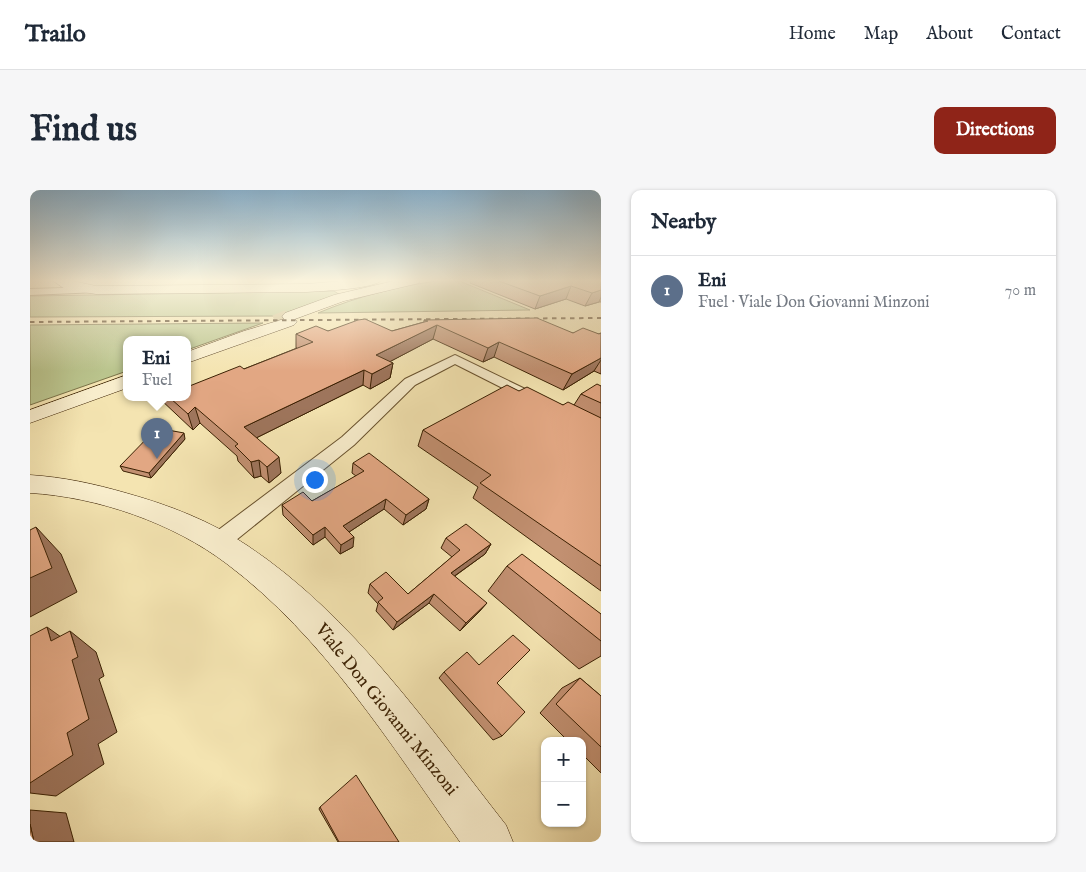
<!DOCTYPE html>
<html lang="en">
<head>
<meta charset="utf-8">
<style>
  :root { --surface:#fff; --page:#f6f6f7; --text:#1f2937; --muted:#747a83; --line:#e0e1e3; --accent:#8f2418 }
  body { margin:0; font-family:"IM FELL English",serif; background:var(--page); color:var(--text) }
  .controls { position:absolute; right:15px; bottom:15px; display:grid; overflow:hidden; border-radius:10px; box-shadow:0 1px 4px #0004 }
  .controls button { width:45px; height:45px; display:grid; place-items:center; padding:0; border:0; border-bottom:1px solid var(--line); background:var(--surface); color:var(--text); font:25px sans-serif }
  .you { position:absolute; left:284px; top:289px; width:18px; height:18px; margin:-12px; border:4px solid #fff; border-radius:50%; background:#1a73e8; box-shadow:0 0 0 8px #1a73e833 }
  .badge { display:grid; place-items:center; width:32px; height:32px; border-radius:50%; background:var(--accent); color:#fff; font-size:16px; font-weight:700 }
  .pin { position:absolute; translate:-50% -41px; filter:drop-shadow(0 1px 2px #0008) }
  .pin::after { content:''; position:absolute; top:26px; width:18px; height:15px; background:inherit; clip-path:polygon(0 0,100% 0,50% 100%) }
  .popup { position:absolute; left:93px; top:146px; width:68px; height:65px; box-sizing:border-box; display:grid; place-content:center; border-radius:10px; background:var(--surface); filter:drop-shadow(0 1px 4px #0005); font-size:16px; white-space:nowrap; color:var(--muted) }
  .popup b { font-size:19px; color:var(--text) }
  .popup::after { content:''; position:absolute; left:50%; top:100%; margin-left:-10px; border:10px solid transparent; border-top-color:var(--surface) }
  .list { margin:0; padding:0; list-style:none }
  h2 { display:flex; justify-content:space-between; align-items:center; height:65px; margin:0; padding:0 20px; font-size:21px }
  h2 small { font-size:16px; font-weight:400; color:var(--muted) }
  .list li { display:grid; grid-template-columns:32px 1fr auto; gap:15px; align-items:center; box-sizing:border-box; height:70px; padding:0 20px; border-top:1px solid var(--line) }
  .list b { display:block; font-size:19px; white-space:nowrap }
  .list p { margin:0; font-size:16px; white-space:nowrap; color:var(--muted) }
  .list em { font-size:16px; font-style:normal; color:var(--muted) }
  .map { position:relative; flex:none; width:571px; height:652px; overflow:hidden; border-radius:10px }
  header { display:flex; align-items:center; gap:30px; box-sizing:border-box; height:70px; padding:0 25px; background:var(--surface); border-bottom:1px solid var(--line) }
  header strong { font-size:24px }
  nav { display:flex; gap:28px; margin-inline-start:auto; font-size:18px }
  .intro { display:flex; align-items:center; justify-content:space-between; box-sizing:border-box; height:120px; padding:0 30px }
  h1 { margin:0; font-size:35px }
  .button { padding:12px 22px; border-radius:10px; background:var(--accent); color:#fff; font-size:18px; font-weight:700 }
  main { display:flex; gap:30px; padding:0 30px }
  aside { flex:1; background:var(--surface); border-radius:10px; box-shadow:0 1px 4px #0004 }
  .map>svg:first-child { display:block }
</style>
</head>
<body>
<header>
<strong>Trailo</strong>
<nav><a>Home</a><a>Map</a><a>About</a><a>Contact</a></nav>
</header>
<div class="intro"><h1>Find us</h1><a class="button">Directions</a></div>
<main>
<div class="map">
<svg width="571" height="652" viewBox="0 0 571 652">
  <rect width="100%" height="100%" fill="#f4e4b1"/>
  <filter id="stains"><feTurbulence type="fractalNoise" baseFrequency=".004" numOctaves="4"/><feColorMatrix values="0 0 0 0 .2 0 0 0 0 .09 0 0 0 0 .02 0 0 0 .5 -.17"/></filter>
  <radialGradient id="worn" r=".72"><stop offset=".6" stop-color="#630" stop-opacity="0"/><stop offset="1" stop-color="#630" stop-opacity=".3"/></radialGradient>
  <!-- green -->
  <path fill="#bac48d" stroke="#7a7248" d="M413,90H427L500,120L288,123C328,106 370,96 413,90Z
    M304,101L310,105L252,126L0,127V106Z
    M233,133L157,160V150H97V181L0,215V135Z"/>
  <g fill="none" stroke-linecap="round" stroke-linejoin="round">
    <!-- secondary-tunnel -->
    <path stroke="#cfbd8e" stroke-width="14" stroke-dasharray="14 8" stroke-linecap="butt" d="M245,132L260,126"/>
    <defs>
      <path id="street" d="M66,97L71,100L69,102L0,105V99Z
        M425,165L518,210L520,213L518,216H508L425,174L385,195L324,255L195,359L187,362L179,359L176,353L179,347L312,247L375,189Z"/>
      <path id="secondary" d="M22,90H38L66,96L277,94L323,90H352C344,99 291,101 277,102L66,104L35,99Z
        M368,90H390L389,93L314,111L265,129L267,132L264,135L157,173V162L214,141L254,129L252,126L255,123L304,105Z
        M97,185V198L0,233V220Z
        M0,285C33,287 65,294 96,303C139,315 181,331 218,356C323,426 399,537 476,635L483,652H430C361,555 294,447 197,374C143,333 68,307 0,303Z"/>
    </defs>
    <!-- street casing -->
    <use href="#street" stroke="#69522e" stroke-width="2"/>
    <!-- secondary casing -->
    <use href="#secondary" stroke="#3b2103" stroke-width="1"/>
    <!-- street -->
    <use href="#street" fill="#f8edcc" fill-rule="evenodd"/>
    <!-- secondary -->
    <use href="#secondary" fill="#f8edcc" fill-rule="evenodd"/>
    <!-- rail -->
    <path stroke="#3b2103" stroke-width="2" stroke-dasharray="4.5 4.5" stroke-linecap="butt" d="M0,132L571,128"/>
  </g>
  <!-- wall -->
  <path fill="#c29071" stroke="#3b2103" d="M441,90H571V112H569L555,116L536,109L505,119L440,93Z
    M394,130L543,143L569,144L571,143V184L564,181L533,200L464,167L453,172L403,149L359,172L363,173L360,188L340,199L333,195L226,248L251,283L239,293L231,286L224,288L208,271L207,266L170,233L163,240L129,208H157L214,179L267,158H266V144L298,141H362L394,132Z
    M571,196V401L443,308L448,297L388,256L393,240L489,201L533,215H544L551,204Z
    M155,249L121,288L93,281L90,276Z
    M323,273L399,309L396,319L373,335L354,319L319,342L323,357L310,364L295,347L283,355L253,325L252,315L282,311L326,286L322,283Z
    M416,348L461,354L455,364L425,386L450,421L430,441L399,413L363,440L346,421L348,414L338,403L340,394L378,404L422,367L411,358Z
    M477,376L571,424V466L549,479L458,401Z
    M449,475L467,493L472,546L463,550L409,488L414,482Z
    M550,488L571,506V583L552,564V551H538L510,523L532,498Z
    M290,617L369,652H308L289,619Z"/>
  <!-- shaded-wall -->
  <path fill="#9e755c" stroke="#3b2103" d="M541,96L536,109L505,119L510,106Z
    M571,100V107L569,112L555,116L562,103Z
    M407,135L403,149L344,180L346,165Z
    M469,152L464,167L453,172L458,158Z
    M571,168V170L564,181L533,200L542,184Z
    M363,173L360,188L340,199L342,184Z
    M334,180L333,195L216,253L214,237Z
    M165,217L170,233L163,240L158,224Z
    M154,243L155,249L121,288L119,283Z
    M249,267L251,283L239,293L237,277Z
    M229,270L231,286L224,288L221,272Z
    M356,309L354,319L313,346V336Z
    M399,309L396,319L373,335L376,325Z
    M6,337L31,364L47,402L0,427V388Z
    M295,337V347L283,355V345Z
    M324,347L323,357L310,364L311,355Z
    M461,354L455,364L416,392L421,383Z
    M404,404L399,413L363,440L367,432Z
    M457,413L450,421L430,441L436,433Z
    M17,437L45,457L40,441L66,462L74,486L69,489L87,542L68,554L74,574L26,606L0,603V593L37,543L21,451Z
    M0,620L36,623L44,652H4L0,634Z"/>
  <!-- building -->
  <path fill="#e2a783" stroke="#3b2103" d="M466,90H571V100L562,103L541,96L510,106Z
    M507,128L543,143L553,138L569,144L571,143V168L542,184L469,152L458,158L407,135L346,165L363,173L342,184L334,180L214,237L249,267L237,277L229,270L221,272L205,256L208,254L165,217L158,224L140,208H157V197L210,176L214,179L283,152L266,144L286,136L298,141L328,130L335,129L362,141L398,131L394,130Z
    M567,194L571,196V213L551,204Z
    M477,195L489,201L497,197L533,215L538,212L571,228V376L450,293L461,285L393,240Z
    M127,238L154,243L119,283L90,276Z
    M339,263L399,309L376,325L356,309L313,336L324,347L311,355L295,337L283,345L252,315L273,302L282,311L334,281L323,273Z
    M436,334L461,354L421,383L457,413L436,433L404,404L367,432L348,412L353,408L340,394L356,382L378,404L430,360L416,348Z
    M6,337L22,378L0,388V340Z
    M492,364L571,424V451L477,376Z
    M17,437L21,451L40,441L48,467L42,470L59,529L37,543L43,565L0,593V446Z
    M483,445L500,460L467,493L495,522L472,546L414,482L437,462L449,475Z
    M550,488L571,506V557L526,514Z
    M326,585L369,652H309L290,617Z
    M0,634L4,652H0Z"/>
  <!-- sky -->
  <linearGradient id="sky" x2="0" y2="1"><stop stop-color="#8cb7d5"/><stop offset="0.5" stop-color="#faf3dc"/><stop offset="1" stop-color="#faf3dc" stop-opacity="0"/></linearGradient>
  <rect width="571" height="181" fill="url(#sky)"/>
  <g text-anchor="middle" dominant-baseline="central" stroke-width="4" stroke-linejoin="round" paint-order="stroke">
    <!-- near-street labels -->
    <g font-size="18" fill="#3b2103" stroke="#f8edcc">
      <text transform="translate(356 520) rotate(51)">Viale Don Giovanni Minzoni</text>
    </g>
  </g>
  <rect width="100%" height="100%" filter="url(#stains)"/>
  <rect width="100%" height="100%" fill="url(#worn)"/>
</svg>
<div class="controls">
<button>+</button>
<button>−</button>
</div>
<div class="you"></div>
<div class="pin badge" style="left:127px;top:269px;background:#5c6f8a">1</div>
<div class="popup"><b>Eni</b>Fuel</div>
</div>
<aside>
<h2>Nearby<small></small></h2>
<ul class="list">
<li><span class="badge" style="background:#5c6f8a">1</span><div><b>Eni</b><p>Fuel · Viale Don Giovanni Minzoni</p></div><em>70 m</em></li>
</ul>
</aside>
</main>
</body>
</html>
